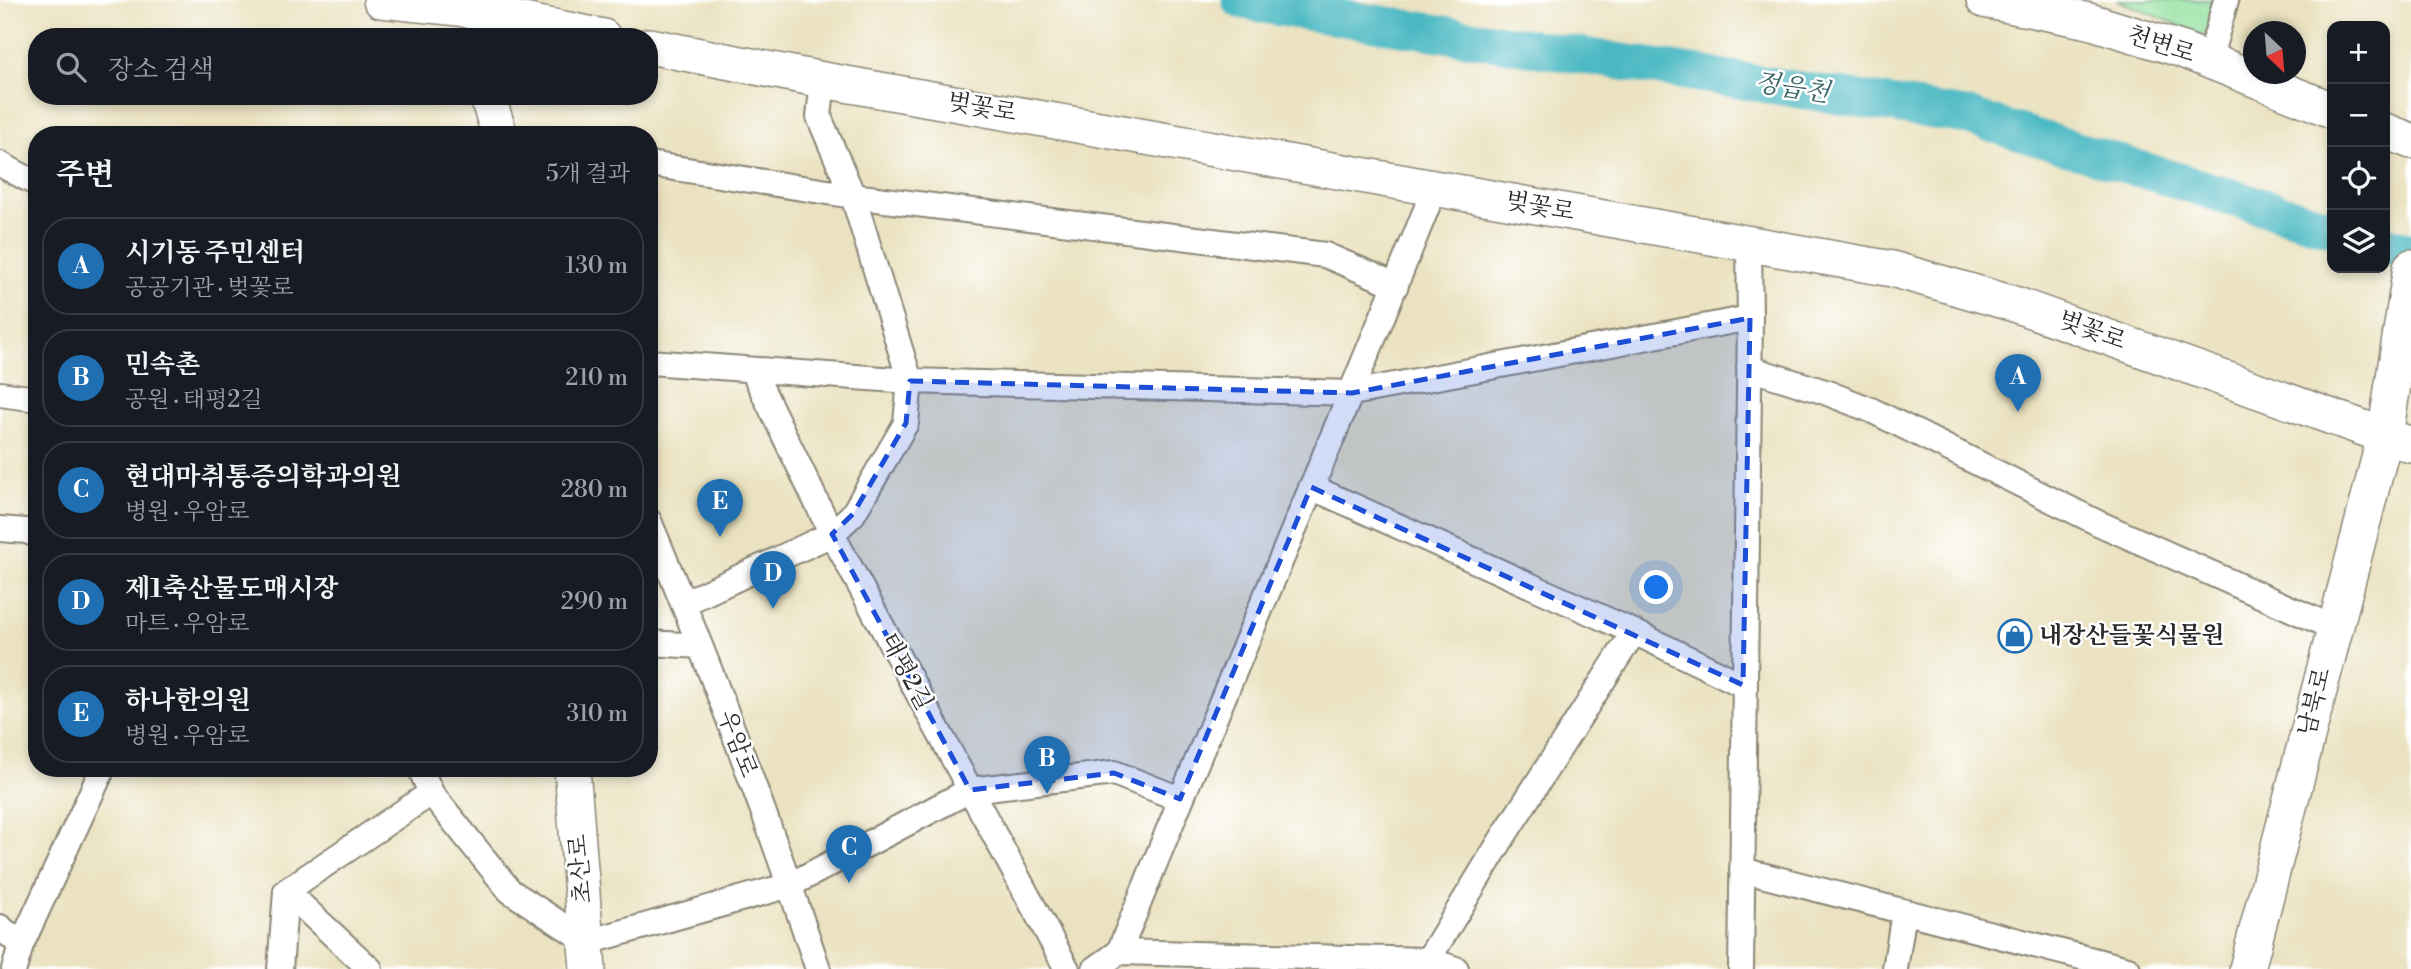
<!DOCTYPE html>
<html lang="ko">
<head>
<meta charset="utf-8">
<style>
  :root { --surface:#171b24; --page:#20242c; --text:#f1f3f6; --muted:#9ea1a6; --line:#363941; --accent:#1f6fb2 }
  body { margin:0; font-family:"Libre Bodoni","Noto Serif KR",serif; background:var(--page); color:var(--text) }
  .controls { position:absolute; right:21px; top:21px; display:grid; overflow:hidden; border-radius:14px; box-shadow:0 4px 10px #0003 }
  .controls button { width:63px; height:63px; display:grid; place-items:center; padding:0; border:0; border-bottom:2px solid var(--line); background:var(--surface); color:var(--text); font:35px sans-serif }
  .compass { position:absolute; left:2243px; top:21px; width:63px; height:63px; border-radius:50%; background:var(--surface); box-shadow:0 4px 10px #0003; rotate:154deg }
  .you { position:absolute; left:1657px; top:588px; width:24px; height:24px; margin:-18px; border:5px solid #fff; border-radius:50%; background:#1a73e8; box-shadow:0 0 0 10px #1a73e833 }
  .badge { display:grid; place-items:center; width:46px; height:46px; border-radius:50%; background:var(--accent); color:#fff; font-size:23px; font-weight:700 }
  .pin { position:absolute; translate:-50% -58px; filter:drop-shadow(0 2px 4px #0008) }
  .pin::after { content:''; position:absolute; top:37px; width:24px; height:21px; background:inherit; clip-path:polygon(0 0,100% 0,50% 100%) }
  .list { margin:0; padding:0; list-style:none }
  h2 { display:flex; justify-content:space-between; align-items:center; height:91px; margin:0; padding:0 28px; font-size:30px }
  h2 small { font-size:23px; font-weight:400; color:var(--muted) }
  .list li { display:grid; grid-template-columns:46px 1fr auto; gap:21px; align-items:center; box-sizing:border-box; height:98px; margin:0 14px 14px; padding:0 14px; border:2px solid var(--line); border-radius:28px }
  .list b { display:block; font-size:26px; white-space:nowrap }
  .list p { margin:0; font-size:23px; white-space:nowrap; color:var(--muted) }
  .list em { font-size:23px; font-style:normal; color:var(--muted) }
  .icon { flex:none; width:38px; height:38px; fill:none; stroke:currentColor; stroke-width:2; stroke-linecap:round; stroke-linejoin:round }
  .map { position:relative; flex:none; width:2411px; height:969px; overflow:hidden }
  .search { position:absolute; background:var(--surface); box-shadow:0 4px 10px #0003; left:28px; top:28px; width:630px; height:77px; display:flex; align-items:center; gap:18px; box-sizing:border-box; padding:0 24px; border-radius:28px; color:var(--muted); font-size:26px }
  .panel { position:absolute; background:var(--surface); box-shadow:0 4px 10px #0003; left:28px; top:126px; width:630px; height:651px; border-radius:28px }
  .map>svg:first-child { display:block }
</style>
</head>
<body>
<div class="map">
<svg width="2411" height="969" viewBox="0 0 2411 969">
  <rect width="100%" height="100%" fill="#fff"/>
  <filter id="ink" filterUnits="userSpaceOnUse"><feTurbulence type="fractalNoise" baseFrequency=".0143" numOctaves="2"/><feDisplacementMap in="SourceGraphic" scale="14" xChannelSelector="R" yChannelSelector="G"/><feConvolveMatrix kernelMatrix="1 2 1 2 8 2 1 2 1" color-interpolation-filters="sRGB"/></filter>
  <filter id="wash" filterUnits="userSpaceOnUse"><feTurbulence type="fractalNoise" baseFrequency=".00686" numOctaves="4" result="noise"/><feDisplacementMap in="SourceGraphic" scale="28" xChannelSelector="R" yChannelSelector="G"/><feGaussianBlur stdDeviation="1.57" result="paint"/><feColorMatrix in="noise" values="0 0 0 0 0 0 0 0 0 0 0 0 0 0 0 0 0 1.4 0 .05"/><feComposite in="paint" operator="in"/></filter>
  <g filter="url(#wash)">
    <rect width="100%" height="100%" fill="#eae2c0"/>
    <!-- green -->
    <path fill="#91e09e" stroke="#5e8664" stroke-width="2" d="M2117,0H2217L2205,36Z"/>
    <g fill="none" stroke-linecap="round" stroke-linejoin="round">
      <!-- river -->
      <path stroke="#4ab8c2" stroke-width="37" d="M1240,0L1280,8L1966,116L2332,228
        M2385,244L2411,252"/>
    </g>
  </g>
  <g filter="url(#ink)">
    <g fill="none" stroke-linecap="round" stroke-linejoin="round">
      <defs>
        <path id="street" d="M2209,61L2226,0
          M0,164L37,184
          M649,164L853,196L1325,255L1396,285
          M649,362L910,381L1352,393L1750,318
          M1749,368L1825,392L1871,410L2098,523L2334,628
          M753,371L832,534L1067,969
          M0,394L37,399
          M1311,487L1634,632L1743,685
          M649,521C711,668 768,818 818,969
          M0,529L26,531L37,535
          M684,603L832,534L853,514L906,423L910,381L853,196L819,117L823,80
          M649,643L700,646
          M420,768L431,793L510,891L588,942L790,885L970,790L1114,773L1180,799
          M1742,870L2128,969
          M286,891L370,969
          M0,927L21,945
          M1119,952L1428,960L1456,969
          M14,969L21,945L103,768
          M280,969L286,891L431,793
          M1095,969L1119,952C1221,696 1333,443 1435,187
          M1428,969V960L1503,837L1634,632
          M1741,969L1750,318L1749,245
          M1895,969L1904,912"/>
        <path id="secondary" d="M381,0L459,8L603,37
          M1984,0L2089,21L2180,49L2332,110
          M649,46L823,80L1892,269L2014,304L2411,445
          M487,96L500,135
          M2385,131L2411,141
          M572,768L588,969
          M2247,969L2385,436L2411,267"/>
      </defs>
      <!-- street casing -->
      <use href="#street" stroke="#8a8676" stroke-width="28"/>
      <!-- secondary casing -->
      <use href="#secondary" stroke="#8a8676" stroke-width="38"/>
      <!-- street -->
      <use href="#street" stroke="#fff" stroke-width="24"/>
      <!-- secondary -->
      <use href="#secondary" stroke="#fff" stroke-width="35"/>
    </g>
  </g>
  <!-- marked area -->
  <path fill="#1d4ed8" fill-opacity="0.2" stroke="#1d4ed8" stroke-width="5" stroke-dasharray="14 9" stroke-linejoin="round" d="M1750,318L1743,685L1311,487L1180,799L1114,773L970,790L832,534L853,514L906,423L910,381L1352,393Z"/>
  <!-- icons -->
  <defs>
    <symbol id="shop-ring" viewBox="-11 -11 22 22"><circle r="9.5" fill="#fff" stroke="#1f6fb2" stroke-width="1.5"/><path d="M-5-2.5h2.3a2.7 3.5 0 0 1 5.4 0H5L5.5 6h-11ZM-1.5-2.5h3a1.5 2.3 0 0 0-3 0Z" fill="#1f6fb2"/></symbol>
  </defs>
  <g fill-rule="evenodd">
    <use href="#shop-ring" x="1996" y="617" width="38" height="38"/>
  </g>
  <g text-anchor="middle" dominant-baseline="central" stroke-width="5" stroke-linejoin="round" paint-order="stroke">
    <!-- street labels -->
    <g font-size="24" fill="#2b2b2b" stroke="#fff">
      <text transform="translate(2161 45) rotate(18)">천변로</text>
      <text transform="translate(982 108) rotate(10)">벚꽃로</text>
      <text transform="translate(1540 207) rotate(10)">벚꽃로</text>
      <text transform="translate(2092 331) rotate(20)">벚꽃로</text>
      <text transform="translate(906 672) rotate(62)">태평2길</text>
      <text transform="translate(2315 702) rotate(-76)">남북로</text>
      <text transform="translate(737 744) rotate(69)">우암로</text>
      <text transform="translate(581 869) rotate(-95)">초산로</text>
    </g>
    <!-- poi labels -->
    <g font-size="24" font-weight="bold" fill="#2b2b2b" stroke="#fff" text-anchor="start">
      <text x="2039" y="636">내장산들꽃식물원</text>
    </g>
    <!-- water labels -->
    <g font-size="26" font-style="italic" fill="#376367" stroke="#fff">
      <text transform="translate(1792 88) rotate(9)">정읍천</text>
    </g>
  </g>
</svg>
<div class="controls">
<button>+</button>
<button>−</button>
<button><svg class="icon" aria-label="locate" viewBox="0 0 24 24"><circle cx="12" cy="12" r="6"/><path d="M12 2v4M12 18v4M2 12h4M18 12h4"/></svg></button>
<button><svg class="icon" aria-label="layers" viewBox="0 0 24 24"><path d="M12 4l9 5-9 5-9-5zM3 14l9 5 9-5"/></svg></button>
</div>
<svg class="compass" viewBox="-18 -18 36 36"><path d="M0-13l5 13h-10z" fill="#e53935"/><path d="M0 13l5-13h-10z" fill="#9ea1a6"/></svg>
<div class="you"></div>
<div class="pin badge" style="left:2018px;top:412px">A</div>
<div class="pin badge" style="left:1047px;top:794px">B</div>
<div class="pin badge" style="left:849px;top:883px">C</div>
<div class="pin badge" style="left:773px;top:609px">D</div>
<div class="pin badge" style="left:720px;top:537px">E</div>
<div class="search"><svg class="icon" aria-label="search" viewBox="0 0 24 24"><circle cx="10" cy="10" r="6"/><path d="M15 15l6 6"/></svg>장소 검색</div>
<section class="panel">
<h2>주변<small>5개 결과</small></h2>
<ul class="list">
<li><span class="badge">A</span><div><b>시기동 주민센터</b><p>공공기관 · 벚꽃로</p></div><em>130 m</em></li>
<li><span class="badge">B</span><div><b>민속촌</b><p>공원 · 태평2길</p></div><em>210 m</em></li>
<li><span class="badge">C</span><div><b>현대마취통증의학과의원</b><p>병원 · 우암로</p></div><em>280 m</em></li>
<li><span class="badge">D</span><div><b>제1축산물도매시장</b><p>마트 · 우암로</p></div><em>290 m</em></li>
<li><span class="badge">E</span><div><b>하나한의원</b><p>병원 · 우암로</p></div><em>310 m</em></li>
</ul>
</section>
</div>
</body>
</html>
